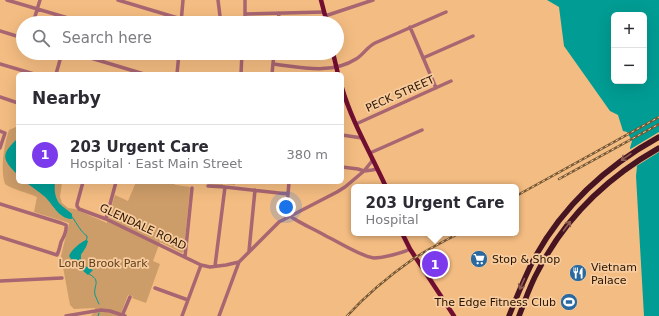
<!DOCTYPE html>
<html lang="en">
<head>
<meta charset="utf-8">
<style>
  :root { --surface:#fff; --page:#f7f7f7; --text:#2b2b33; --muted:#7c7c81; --line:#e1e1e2; --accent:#7c3aed }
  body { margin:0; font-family:"DejaVu Sans",sans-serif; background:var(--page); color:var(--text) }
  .controls { position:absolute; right:12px; top:12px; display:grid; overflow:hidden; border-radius:6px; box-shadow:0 4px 16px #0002 }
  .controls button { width:36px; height:36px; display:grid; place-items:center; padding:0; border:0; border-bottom:1px solid var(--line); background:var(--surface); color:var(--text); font:20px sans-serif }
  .you { position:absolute; left:286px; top:207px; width:14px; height:14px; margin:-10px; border:3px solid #fff; border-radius:50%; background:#1a73e8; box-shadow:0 0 0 6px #1a73e833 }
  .badge { display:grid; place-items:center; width:26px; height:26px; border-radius:50%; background:var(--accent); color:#fff; font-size:13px; font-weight:700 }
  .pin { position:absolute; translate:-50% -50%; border:2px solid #fff; box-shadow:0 1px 4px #0006 }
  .popup { position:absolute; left:351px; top:184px; width:168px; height:52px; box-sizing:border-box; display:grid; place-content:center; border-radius:6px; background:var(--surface); filter:drop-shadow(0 1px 3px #0005); font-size:13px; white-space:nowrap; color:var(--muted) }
  .popup b { font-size:15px; color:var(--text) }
  .popup::after { content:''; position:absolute; left:50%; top:100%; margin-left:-8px; border:8px solid transparent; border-top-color:var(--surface) }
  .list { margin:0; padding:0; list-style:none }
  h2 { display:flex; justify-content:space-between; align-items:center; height:52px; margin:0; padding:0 16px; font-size:17px }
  h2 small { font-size:13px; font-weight:400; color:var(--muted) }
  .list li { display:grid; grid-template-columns:26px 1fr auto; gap:12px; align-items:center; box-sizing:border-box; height:60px; padding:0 16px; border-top:1px solid var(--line) }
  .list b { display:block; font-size:15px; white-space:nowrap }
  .list p { margin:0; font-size:13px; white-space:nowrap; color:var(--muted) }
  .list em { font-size:13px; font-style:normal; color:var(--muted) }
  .icon { flex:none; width:22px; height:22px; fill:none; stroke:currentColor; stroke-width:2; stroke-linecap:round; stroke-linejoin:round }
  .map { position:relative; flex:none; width:659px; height:316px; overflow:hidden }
  .search { position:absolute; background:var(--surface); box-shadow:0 4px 16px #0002; left:16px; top:16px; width:328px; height:44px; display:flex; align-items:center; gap:10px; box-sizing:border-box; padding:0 14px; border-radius:22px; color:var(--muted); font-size:15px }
  .panel { position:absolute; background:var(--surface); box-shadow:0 4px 16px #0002; left:16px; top:72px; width:328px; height:112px; border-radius:6px }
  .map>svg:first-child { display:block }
</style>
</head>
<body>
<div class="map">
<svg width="659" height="316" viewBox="0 0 659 316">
  <rect width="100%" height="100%" fill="#f3bc82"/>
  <!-- green -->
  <path fill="#cd9d69" d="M18,126V182H62L60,197L62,203L68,208L75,209L107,223L109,215L115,195L128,201L136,182H169L176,185L190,187L184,251L182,253L160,242L153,261L160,264L146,303L132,298L133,296L128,295L120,316H91L95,311V308L74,309L70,305L61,256L69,223L34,212L37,197C31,194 9,188 5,184C0,170 4,145 9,130Z
    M196,182H235V185L223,184L222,187Z"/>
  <!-- water -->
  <path fill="#019c93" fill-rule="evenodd" d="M547,0H659V316H644L636,176L637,167L630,148L632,141L627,132L623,131L618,115L610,111L564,46L559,7ZM614,15H644V81H614Z
    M18,138V175C2,159 0,155 18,138Z
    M25,182H55C54,190 55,200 61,205C64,208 69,211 72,214V216L73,218L71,219C58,218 53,204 44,196C38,191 32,187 25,182Z
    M86,240L88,241C87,244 86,248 84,250C83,253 81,253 81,256C80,263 87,268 93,270L88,275L82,270L78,269L69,256C71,250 81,242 86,240Z"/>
  <!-- pier -->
  <path fill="#f3bc82" d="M659,132V152L635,167L629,150Z"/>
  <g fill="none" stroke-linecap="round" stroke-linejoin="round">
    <!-- stream -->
    <path stroke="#019c93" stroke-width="1" d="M73,218C77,224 81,232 87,236V238L86,241
      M89,274C102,281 93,285 95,295C96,298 98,301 99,304
      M98,316L99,313"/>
    <!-- minor -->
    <path stroke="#a86572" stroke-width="3.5" d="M7,0L85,23
      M118,0L181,19
      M218,0L220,16
      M245,14L324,12
      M325,16L373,0
      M33,23L40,0
      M181,23L183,0
      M245,23V0
      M278,23L279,13
      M410,27L436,88
      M0,31L23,38
      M74,53L144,74
      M423,58L473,36
      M0,64L34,74
      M273,64C300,67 331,75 356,59C363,55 367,47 375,43L446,12
      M56,74L62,53
      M177,74L179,53
      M241,74L242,53
      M272,74L274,53
      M0,97L18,103
      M356,124L451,81
      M0,131L5,133L0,148
      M342,135L362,138
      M370,153L422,130
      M342,167L358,169L364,171L372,161V158
      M83,182L77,204V206L79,209L106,219L201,265
      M208,186L225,187L288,194
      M0,204L61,223L66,225C67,232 64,236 61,242C60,246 59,251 57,255L0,237
      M290,216C301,224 314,229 326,236C339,242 360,256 374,258C382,258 403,253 410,249
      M286,218L289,182
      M106,219L116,182
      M249,251L255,190
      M185,257L192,188
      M215,266L225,187
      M0,281L62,278
      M155,288L188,300
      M66,316L101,310L110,311L125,316
      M122,316L130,297
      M182,316L201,265L210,267L226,265L239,262L279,222L337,192L345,187L364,171L372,170L377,169
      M219,316L239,262"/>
    <!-- major -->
    <path stroke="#720e31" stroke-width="4.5" d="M321,0L327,23
      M333,53L338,74
      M342,88C352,122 371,154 386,187
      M402,233L410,249L454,316"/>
    <!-- highway -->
    <path stroke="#471422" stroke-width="5.5" d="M509,316C517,296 525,276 535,257C564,205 608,165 659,137
      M519,316C525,301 530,285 538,271C565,218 608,177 659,148"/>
    <defs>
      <path id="rail" d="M559,179L659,124
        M516,196L659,117
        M347,316C367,294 389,276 413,259C428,249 444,241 460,233"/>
    </defs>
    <!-- rail casing -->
    <use href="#rail" stroke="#785733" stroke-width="2.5"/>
    <!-- rail -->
    <use href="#rail" stroke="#f8cc9e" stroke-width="1" stroke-dasharray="3" stroke-linecap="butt"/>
  </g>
  <!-- one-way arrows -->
  <defs><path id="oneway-shaft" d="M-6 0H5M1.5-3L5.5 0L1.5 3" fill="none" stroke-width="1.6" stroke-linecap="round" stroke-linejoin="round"/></defs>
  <g stroke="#8e5e54">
    <use href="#oneway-shaft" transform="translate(626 157) rotate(145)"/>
    <use href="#oneway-shaft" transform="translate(567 226) rotate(-53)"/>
    <use href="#oneway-shaft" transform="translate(522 284) rotate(114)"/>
  </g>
  <!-- icons -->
  <defs>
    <symbol id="supermarket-disc" viewBox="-11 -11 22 22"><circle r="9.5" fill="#29699f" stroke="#f8cc9e"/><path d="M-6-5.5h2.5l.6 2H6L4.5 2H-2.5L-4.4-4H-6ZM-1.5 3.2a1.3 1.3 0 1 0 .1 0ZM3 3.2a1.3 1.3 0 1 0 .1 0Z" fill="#fff"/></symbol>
    <symbol id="restaurant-disc" viewBox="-11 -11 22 22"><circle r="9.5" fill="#29699f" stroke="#f8cc9e"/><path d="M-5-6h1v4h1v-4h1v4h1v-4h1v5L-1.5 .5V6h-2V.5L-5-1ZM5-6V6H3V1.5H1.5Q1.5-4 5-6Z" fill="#fff"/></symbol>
    <symbol id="stadium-disc" viewBox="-11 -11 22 22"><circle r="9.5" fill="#29699f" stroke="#f8cc9e"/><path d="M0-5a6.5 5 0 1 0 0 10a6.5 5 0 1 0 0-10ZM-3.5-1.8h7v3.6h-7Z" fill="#fff"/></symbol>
  </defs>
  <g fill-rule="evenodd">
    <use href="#supermarket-disc" x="469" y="249" width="20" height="20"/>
    <use href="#restaurant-disc" x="568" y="263" width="20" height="20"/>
    <use href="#stadium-disc" x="559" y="292" width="20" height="20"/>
  </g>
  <g text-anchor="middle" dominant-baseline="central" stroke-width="3.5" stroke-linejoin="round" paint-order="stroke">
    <!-- street labels -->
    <g font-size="11" fill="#281500" stroke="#f8cc9e">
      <text transform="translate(400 94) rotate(-24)">PECK STREET</text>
      <text transform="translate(143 227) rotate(25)">GLENDALE ROAD</text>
    </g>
    <!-- poi labels -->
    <g font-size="11" fill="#281500" stroke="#f8cc9e" text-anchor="start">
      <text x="492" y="259">Stop &amp; Shop</text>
      <text x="591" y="267">Vietnam<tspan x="591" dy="13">Palace</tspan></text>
      <text x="556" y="302" text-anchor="end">The Edge Fitness Club</text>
    </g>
    <!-- park labels -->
    <g font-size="11" fill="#5d3e1a" stroke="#f8cc9e">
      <text x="103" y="263">Long Brook Park</text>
    </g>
  </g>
</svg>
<div class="controls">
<button>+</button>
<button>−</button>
</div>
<div class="you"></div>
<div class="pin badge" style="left:435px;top:264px">1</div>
<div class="popup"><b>203 Urgent Care</b>Hospital</div>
<div class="search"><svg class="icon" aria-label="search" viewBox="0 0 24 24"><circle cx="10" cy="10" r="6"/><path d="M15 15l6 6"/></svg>Search here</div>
<section class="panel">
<h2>Nearby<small></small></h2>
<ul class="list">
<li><span class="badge">1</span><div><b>203 Urgent Care</b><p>Hospital · East Main Street</p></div><em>380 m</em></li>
</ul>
</section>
</div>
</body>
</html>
